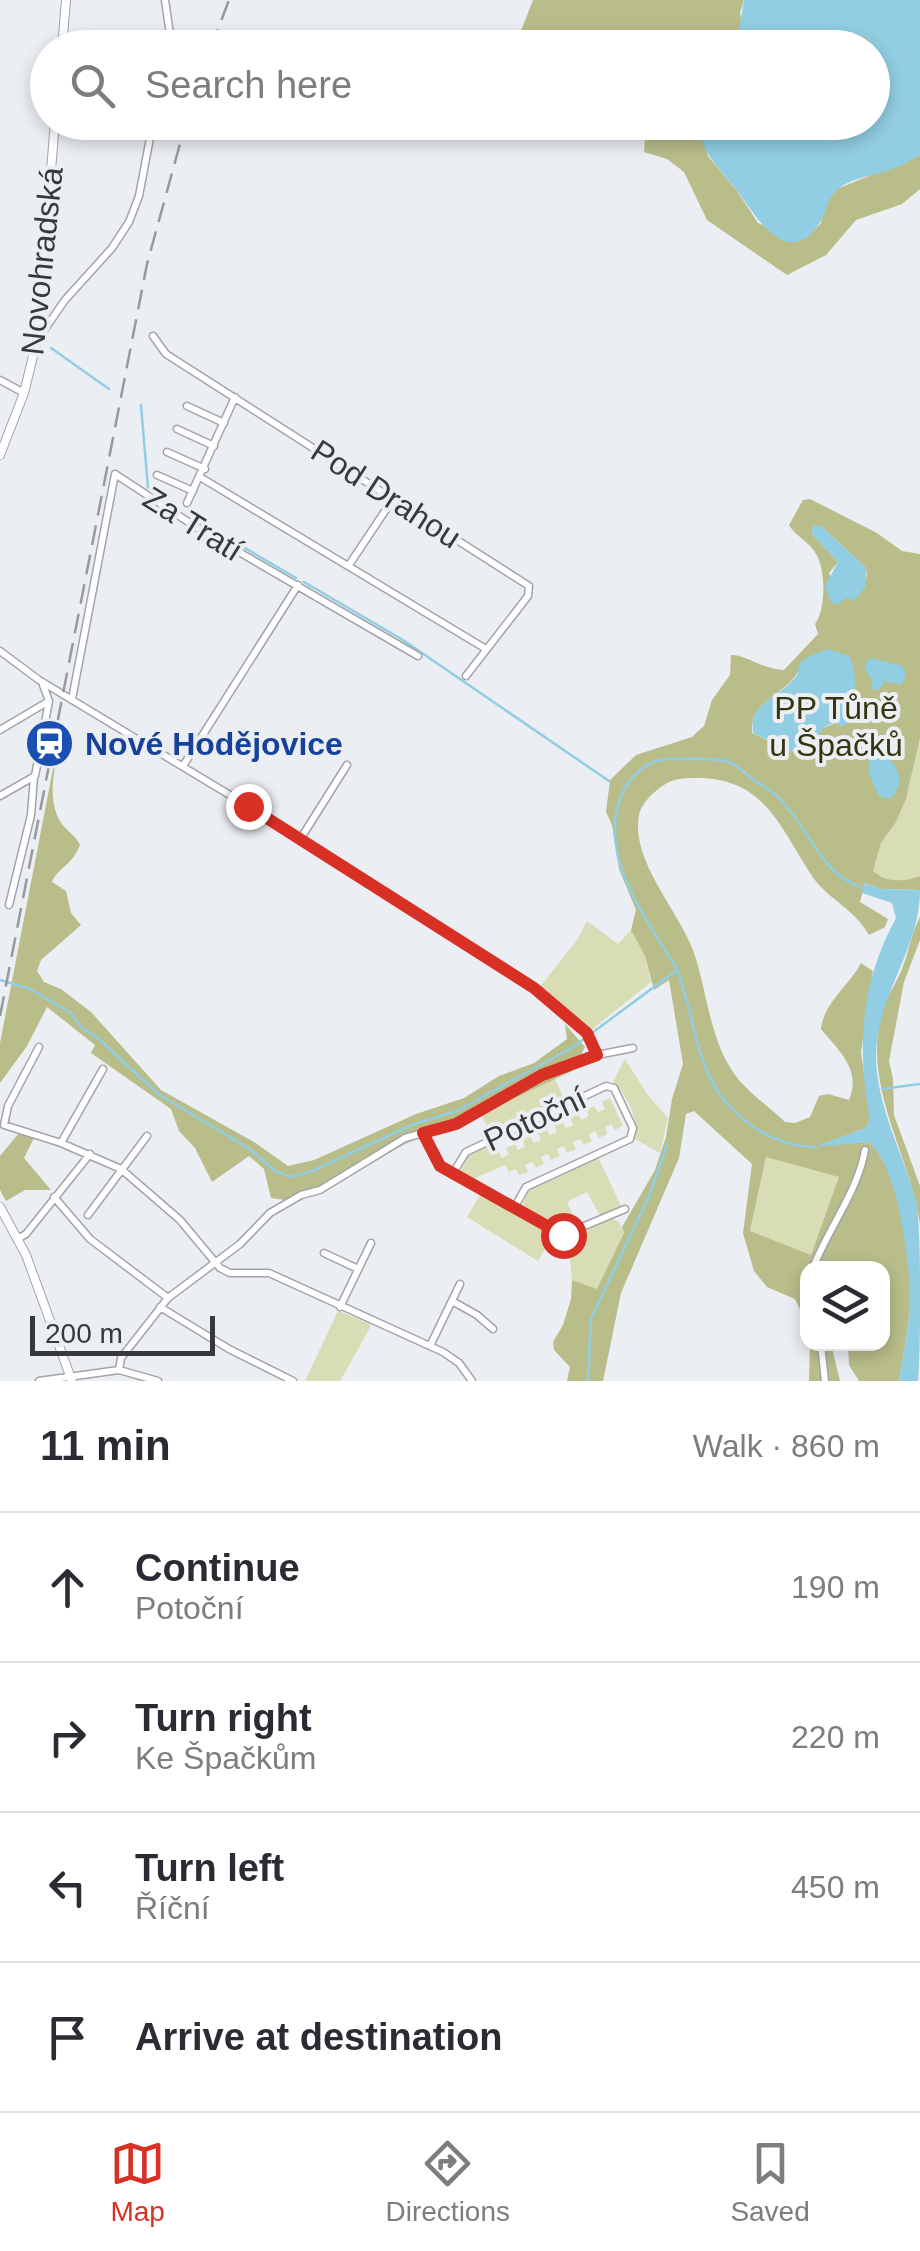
<!DOCTYPE html>
<html lang="en">
<head>
<meta charset="utf-8">
<style>
  :root { --surface:#fff; --page:#f7f7f7; --text:#2b2b33; --muted:#7c7c81; --line:#e1e1e2; --accent:#d93025 }
  body { margin:0; font-family:Helvetica,sans-serif; background:var(--page); color:var(--text) }
  .controls { position:absolute; right:30px; bottom:30px; display:grid; overflow:hidden; border-radius:20px; box-shadow:0 5px 15px #0003 }
  .controls button { width:90px; height:90px; display:grid; place-items:center; padding:0; border:0; border-bottom:2px solid var(--line); background:var(--surface); color:var(--text); font:50px sans-serif }
  .scale { position:absolute; left:30px; bottom:25px; width:185px; box-sizing:border-box; padding-left:10px; border:5px solid #38393b; border-top:0; font-size:28px; line-height:35px; white-space:nowrap; color:#38393b; -webkit-text-stroke:8px #ebeef3; paint-order:stroke }
  .stop { position:absolute; width:30px; height:30px; margin:-22px; border:8px solid #d93025; border-radius:50%; background:#fff }
  .stop.end { background:#d93025; border-color:#fff; box-shadow:0 2px 10px #0008 }
  .list { margin:0; padding:0; list-style:none }
  h2 { display:flex; justify-content:space-between; align-items:center; height:130px; margin:0; padding:0 40px; font-size:42px }
  h2 small { font-size:32px; font-weight:400; color:var(--muted) }
  .list li { display:grid; grid-template-columns:65px 1fr auto; gap:30px; align-items:center; box-sizing:border-box; height:150px; padding:0 40px; border-top:2px solid var(--line) }
  .list b { display:block; font-size:38px; white-space:nowrap }
  .list p { margin:0; font-size:32px; white-space:nowrap; color:var(--muted) }
  .list em { font-size:32px; font-style:normal; color:var(--muted) }
  .icon { flex:none; width:55px; height:55px; fill:none; stroke:currentColor; stroke-width:2; stroke-linecap:round; stroke-linejoin:round }
  .map { position:relative; flex:none; width:920px; height:1381px; overflow:hidden }
  .search { position:absolute; background:var(--surface); box-shadow:0 5px 15px #0003; left:30px; right:30px; top:30px; height:110px; display:flex; align-items:center; gap:25px; box-sizing:border-box; padding:0 35px; border-radius:55px; color:var(--muted); font-size:38px }
  .sheet { height:730px; background:var(--surface) }
  nav { display:flex; justify-content:space-around; align-items:center; box-sizing:border-box; height:140px; border-top:2px solid var(--line); background:var(--surface); font-size:28px; color:var(--muted) }
  nav a { display:grid; justify-items:center; gap:5px }
  nav .on { color:var(--accent) }
  .map>svg:first-child { display:block }
</style>
</head>
<body>
<div class="map">
<svg width="920" height="1381" viewBox="0 0 920 1381">
  <rect width="100%" height="100%" fill="#ebeef3"/>
  <!-- green -->
  <path fill="#d8ddb6" d="M920,738V876C904,882 886,883 872,872L881,843L896,822L906,799Z
    M587,921L618,944L631,930L645,956L651,982L590,1031L539,988L577,940Z
    M625,1059L647,1094L668,1118L660,1153L635,1139C641,1123 626,1093 613,1082Z
    M555,1079L565,1101L492,1136L481,1114Z
    M610,1098L623,1126L615,1130L611,1124L605,1127L607,1134L599,1138L595,1131L589,1135L592,1141L584,1145L580,1139L573,1142L576,1149L567,1153L564,1146L557,1149L560,1156L551,1160L548,1154L541,1157L544,1164L536,1168L532,1162L525,1165L528,1172L519,1175L516,1169L509,1172L505,1165L473,1179L461,1171L468,1156L495,1143L502,1158L509,1154L506,1148L515,1144L518,1150L525,1147L522,1140L530,1136L534,1143L541,1140L538,1133L546,1129L550,1135L557,1132L554,1125L562,1121L566,1128L573,1125L570,1117L578,1114L582,1120L589,1116L586,1110L594,1106L598,1112L605,1109L602,1102Z
    M598,1157L621,1206L600,1216L587,1192L567,1202L578,1226L565,1231L522,1206L529,1190Z
    M766,1157L840,1177L811,1255L750,1232Z
    M481,1193L553,1235L538,1261L467,1217Z
    M612,1219L619,1222L624,1233L597,1290L572,1280L568,1239Z
    M338,1311L370,1324V1328L340,1381H305Z"/>
  <!-- forest -->
  <path fill="#b8bd8a" fill-rule="evenodd" d="M533,0H744L740,13L746,47H546L525,36L521,31Z
    M860,35L868,39L874,47L873,51L872,48H770Z
    M640,123H699L708,156L737,191L758,223L797,240L806,238L821,223L825,204L837,189L920,155V189L902,204L856,220L826,255L787,275L707,220L684,172L667,159L644,152L645,138Z
    M810,499L877,533L902,551L920,554V738L906,799L896,822L881,843L873,871C886,883 904,882 920,876V890L881,889L865,883L860,902L888,919L885,927L869,935C852,906 828,900 812,876C781,829 765,778 698,778C688,778 678,778 669,782C657,788 641,803 639,815C630,861 680,912 694,953C707,991 709,1034 731,1069C743,1089 768,1106 785,1122L795,1123L810,1117L819,1096L828,1094L849,1100C862,1069 838,1050 821,1029C824,1002 849,986 861,963L873,971L861,1052L870,1119L866,1128L820,1145L869,1142C900,1168 912,1264 910,1304C909,1329 903,1356 899,1381H859L849,1365L848,1346L882,1344L883,1323L888,1317L883,1315V1278L886,1277L883,1269L808,1268L807,1324L795,1299L767,1287L754,1271L743,1233L752,1164L694,1111L686,1114L679,1158L621,1293L603,1381H567L570,1367L554,1350L553,1342L563,1325L571,1299L572,1280L597,1289L624,1233L622,1227L655,1170L666,1137L672,1099L683,1064L669,980L654,990L645,956L631,930L636,910L619,869L612,825L606,812L610,780L636,755L692,737L704,726L712,700L730,675L731,655C744,654 762,669 784,670L818,634L815,624C826,610 826,570 816,554C810,542 796,537 789,525L803,500ZM821,526L866,568C869,587 860,594 843,599L829,573L838,562L812,534ZM798,672L842,726L835,723L821,729L815,738L817,744L806,757L752,733C749,701 784,696 798,672ZM766,1157L839,1177L811,1255L750,1231Z
    M57,748C55,772 47,799 60,821C66,831 75,834 80,845C71,867 58,867 52,882L66,891L71,913L81,925L41,960L37,971L44,982L61,989L91,1012L161,1090L254,1142L288,1166L314,1160L416,1114L464,1098L499,1076L534,1063L567,1039L565,1024L585,1047L572,1071L481,1114L405,1144L365,1167L285,1200L271,1198L264,1169L249,1156L212,1182L195,1148L179,1131L171,1109L91,1053L95,1045L47,1007L27,1046L0,1083V1043Z
    M920,917V940L904,982L889,1061L893,1079L894,1115L920,1186V1224C910,1155 865,1092 880,1019C884,1000 895,986 902,969C909,952 911,933 920,917Z
    M19,1133L34,1138L24,1158L51,1190H25L6,1201L0,1190V1156Z
    M810,1344H831L840,1381H809Z"/>
  <!-- water -->
  <path fill="#91cde3" d="M744,0H920V155C911,160 902,166 892,169C874,176 851,177 836,191C825,201 827,214 819,224C786,273 753,211 735,188C719,168 699,150 699,123L872,122L874,47L868,39L860,35L770,47H746L739,31Z
    M812,526H821L866,568V586L855,600L846,598L838,604L831,603L825,586L838,562L812,534Z
    M828,649L849,656C860,676 853,701 848,723L842,726L834,723C820,727 818,734 816,747L806,757L753,733C749,702 777,699 794,679C803,668 793,676 800,664C806,655 819,653 828,649Z
    M871,658L902,666L906,675L901,685L885,681L879,690L872,689L871,678L865,669L867,660Z
    M884,756C901,767 905,784 890,799L879,796L870,776V760L873,757Z
    M865,883L881,889L920,890C920,950 875,997 876,1058C877,1109 905,1157 917,1205C920,1234 920,1267 920,1297C920,1324 920,1354 918,1381H899C903,1356 909,1329 910,1304C911,1266 898,1165 869,1142L814,1147L866,1128L870,1119C856,1048 861,982 896,918L892,903L862,893Z"/>
  <g fill="none" stroke-linecap="round" stroke-linejoin="round">
    <!-- stream -->
    <path stroke="#91cde3" stroke-width="2.5" d="M51,348L109,389
      M141,405L148,488
      M197,520L296,578
      M304,582L403,640L609,781
      M676,968C648,921 602,863 618,805C625,780 645,758 672,759C689,760 709,757 726,761C735,763 744,772 751,778C761,785 774,792 782,801C810,831 821,875 865,889
      M0,980L30,989L71,1013L82,1028L99,1039L158,1094L250,1149L275,1171L290,1177L310,1172L412,1125L457,1111L573,1047L677,970C689,999 692,1031 703,1061C719,1109 765,1146 815,1147
      M882,1089L920,1084
      M588,1381L591,1319L650,1194L667,1145"/>
    <defs>
      <path id="minor" d="M165,0L172,48
        M153,336L166,354L529,586L528,596L466,676
        M38,339L65,300L112,248L129,222L139,196L153,122
        M0,380L24,393
        M187,406L224,423
        M177,429L214,446
        M167,452L205,469
        M157,475L193,491
        M200,477L486,649
        M187,503L235,397
        M349,565L393,499
        M0,651L39,680L301,838L535,988L587,1033L597,1055
        M72,699L115,474L196,527L418,656
        M0,730L49,701
        M183,766L298,585
        M0,796L35,776L49,701L43,685
        M301,838L347,765
        M9,905L31,815L34,777
        M39,1047L8,1106L4,1125L61,1143L121,1169L180,1220L220,1268L230,1273H269L443,1352L459,1363L472,1381
        M423,1133L440,1166L563,1235L625,1209
        M61,1143L103,1069
        M453,1173L466,1152L606,1086L614,1088L633,1128L630,1139L526,1187L514,1208
        M54,1197L90,1239L168,1298
        M88,1215L147,1136
        M17,1239L26,1234L90,1154
        M324,1253L358,1269
        M813,1268C828,1229 858,1191 865,1150
        M452,1301L477,1315L493,1329
        M160,1307L229,1349L293,1381
        M340,1307L371,1243
        M821,1344L825,1381
        M430,1346L460,1284
        M119,1370L121,1358L168,1298L240,1244L270,1213L301,1195L320,1190L405,1138L456,1124L542,1075L597,1055L633,1048
        M39,1381L119,1370L158,1381"/>
      <path id="secondary" d="M62,48L66,0
        M0,455L24,393L37,340L55,122
        M0,1207L26,1255L72,1381"/>
    </defs>
    <!-- minor casing -->
    <use href="#minor" stroke="#a2a4aa" stroke-width="9"/>
    <!-- secondary casing -->
    <use href="#secondary" stroke="#a2a4aa" stroke-width="10"/>
    <!-- minor -->
    <use href="#minor" stroke="#fff" stroke-width="6"/>
    <!-- secondary -->
    <use href="#secondary" stroke="#fff" stroke-width="8"/>
    <!-- rail -->
    <path stroke="#979a9d" stroke-width="2.5" stroke-dasharray="20 10" stroke-linecap="butt" d="M211,48L229,0
      M0,1016L147,264L186,122"/>
  </g>
  <g fill="none" stroke-linecap="round" stroke-linejoin="round">
    <!-- route -->
    <path stroke="#d93025" stroke-width="12" d="M248,806L534,988L587,1033L597,1055L542,1075L456,1124L423,1133L440,1166L563,1235"/>
  </g>
  <!-- icons -->
  <defs>
    <symbol id="station-disc" viewBox="-11 -11 22 22"><circle r="9.5" fill="#1a4fb4" stroke="#ebeef3"/><path d="M-3-6H3Q5-6 5-4V2Q5 4 3 4L4.5 6H3L1.5 4h-3L-3 6H-4.5L-3 4Q-5 4-5 2V-4Q-5-6-3-6ZM-3.5-4v3h7v-3ZM-3.5 1v1.5H-2V1ZM2 1v1.5H3.5V1Z" fill="#fff"/></symbol>
  </defs>
  <g fill-rule="evenodd">
    <use href="#station-disc" x="22" y="716" width="55" height="55"/>
  </g>
  <g text-anchor="middle" dominant-baseline="central" stroke-width="8" stroke-linejoin="round" paint-order="stroke">
    <!-- street labels -->
    <g font-size="32" fill="#38393b" stroke="#ebeef3">
      <text transform="translate(42 261) rotate(-84)">Novohradská</text>
      <text transform="translate(386 494) rotate(33)">Pod Drahou</text>
      <text transform="translate(193 524) rotate(32)">Za Tratí</text>
      <text transform="translate(535 1119) rotate(-25)">Potoční</text>
    </g>
    <!-- park labels -->
    <g font-size="32" fill="#34360e" stroke="#ebeef3">
      <text x="836" y="708">PP Tůně<tspan x="836" dy="37">u Špačků</tspan></text>
    </g>
    <!-- transit labels -->
    <g font-size="32" font-weight="bold" fill="#164399" stroke="#ebeef3" text-anchor="start">
      <text x="85" y="744">Nové Hodějovice</text>
    </g>
  </g>
</svg>
<div class="controls">
<button><svg class="icon" aria-label="layers" viewBox="0 0 24 24"><path d="M12 4l9 5-9 5-9-5zM3 14l9 5 9-5"/></svg></button>
</div>
<div class="scale">200 m</div>
<div class="stop" style="left:563px;top:1235px"></div>
<div class="stop end" style="left:248px;top:806px"></div>
<div class="search"><svg class="icon" aria-label="search" viewBox="0 0 24 24"><circle cx="10" cy="10" r="6"/><path d="M15 15l6 6"/></svg>Search here</div>
</div>
<section class="sheet">
<h2>11 min<small>Walk · 860 m</small></h2>
<ul class="list">
<li><svg class="icon" aria-label="ahead" viewBox="0 0 24 24"><path d="M12 20V5M6 11l6-6 6 6"/></svg><div><b>Continue</b><p>Potoční</p></div><em>190 m</em></li>
<li><svg class="icon" aria-label="right" viewBox="0 0 24 24"><path d="M7 20v-9h11M14 6l5 5-5 5"/></svg><div><b>Turn right</b><p>Ke Špačkům</p></div><em>220 m</em></li>
<li><svg class="icon" aria-label="left" viewBox="0 0 24 24"><path d="M17 20v-9H6M10 6l-5 5 5 5"/></svg><div><b>Turn left</b><p>Říční</p></div><em>450 m</em></li>
<li><svg class="icon" aria-label="arrive" viewBox="0 0 24 24"><path d="M6 21V4h12l-3 4 3 4H6"/></svg><div><b>Arrive at destination</b></div></li>
</ul>
</section>
<nav>
<a class="on"><svg class="icon" aria-label="map" viewBox="0 0 24 24"><path d="M3 6l6-2 6 2 6-2v14l-6 2-6-2-6 2zM9 4v14M15 6v14"/></svg>Map</a>
<a><svg class="icon" aria-label="directions" viewBox="0 0 24 24"><path d="M12 3l9 9-9 9-9-9zM9 14v-3h6M13 9l2 2-2 2"/></svg>Directions</a>
<a><svg class="icon" aria-label="saved" viewBox="0 0 24 24"><path d="M7 4h10v16l-5-4-5 4z"/></svg>Saved</a>
</nav>
</body>
</html>
